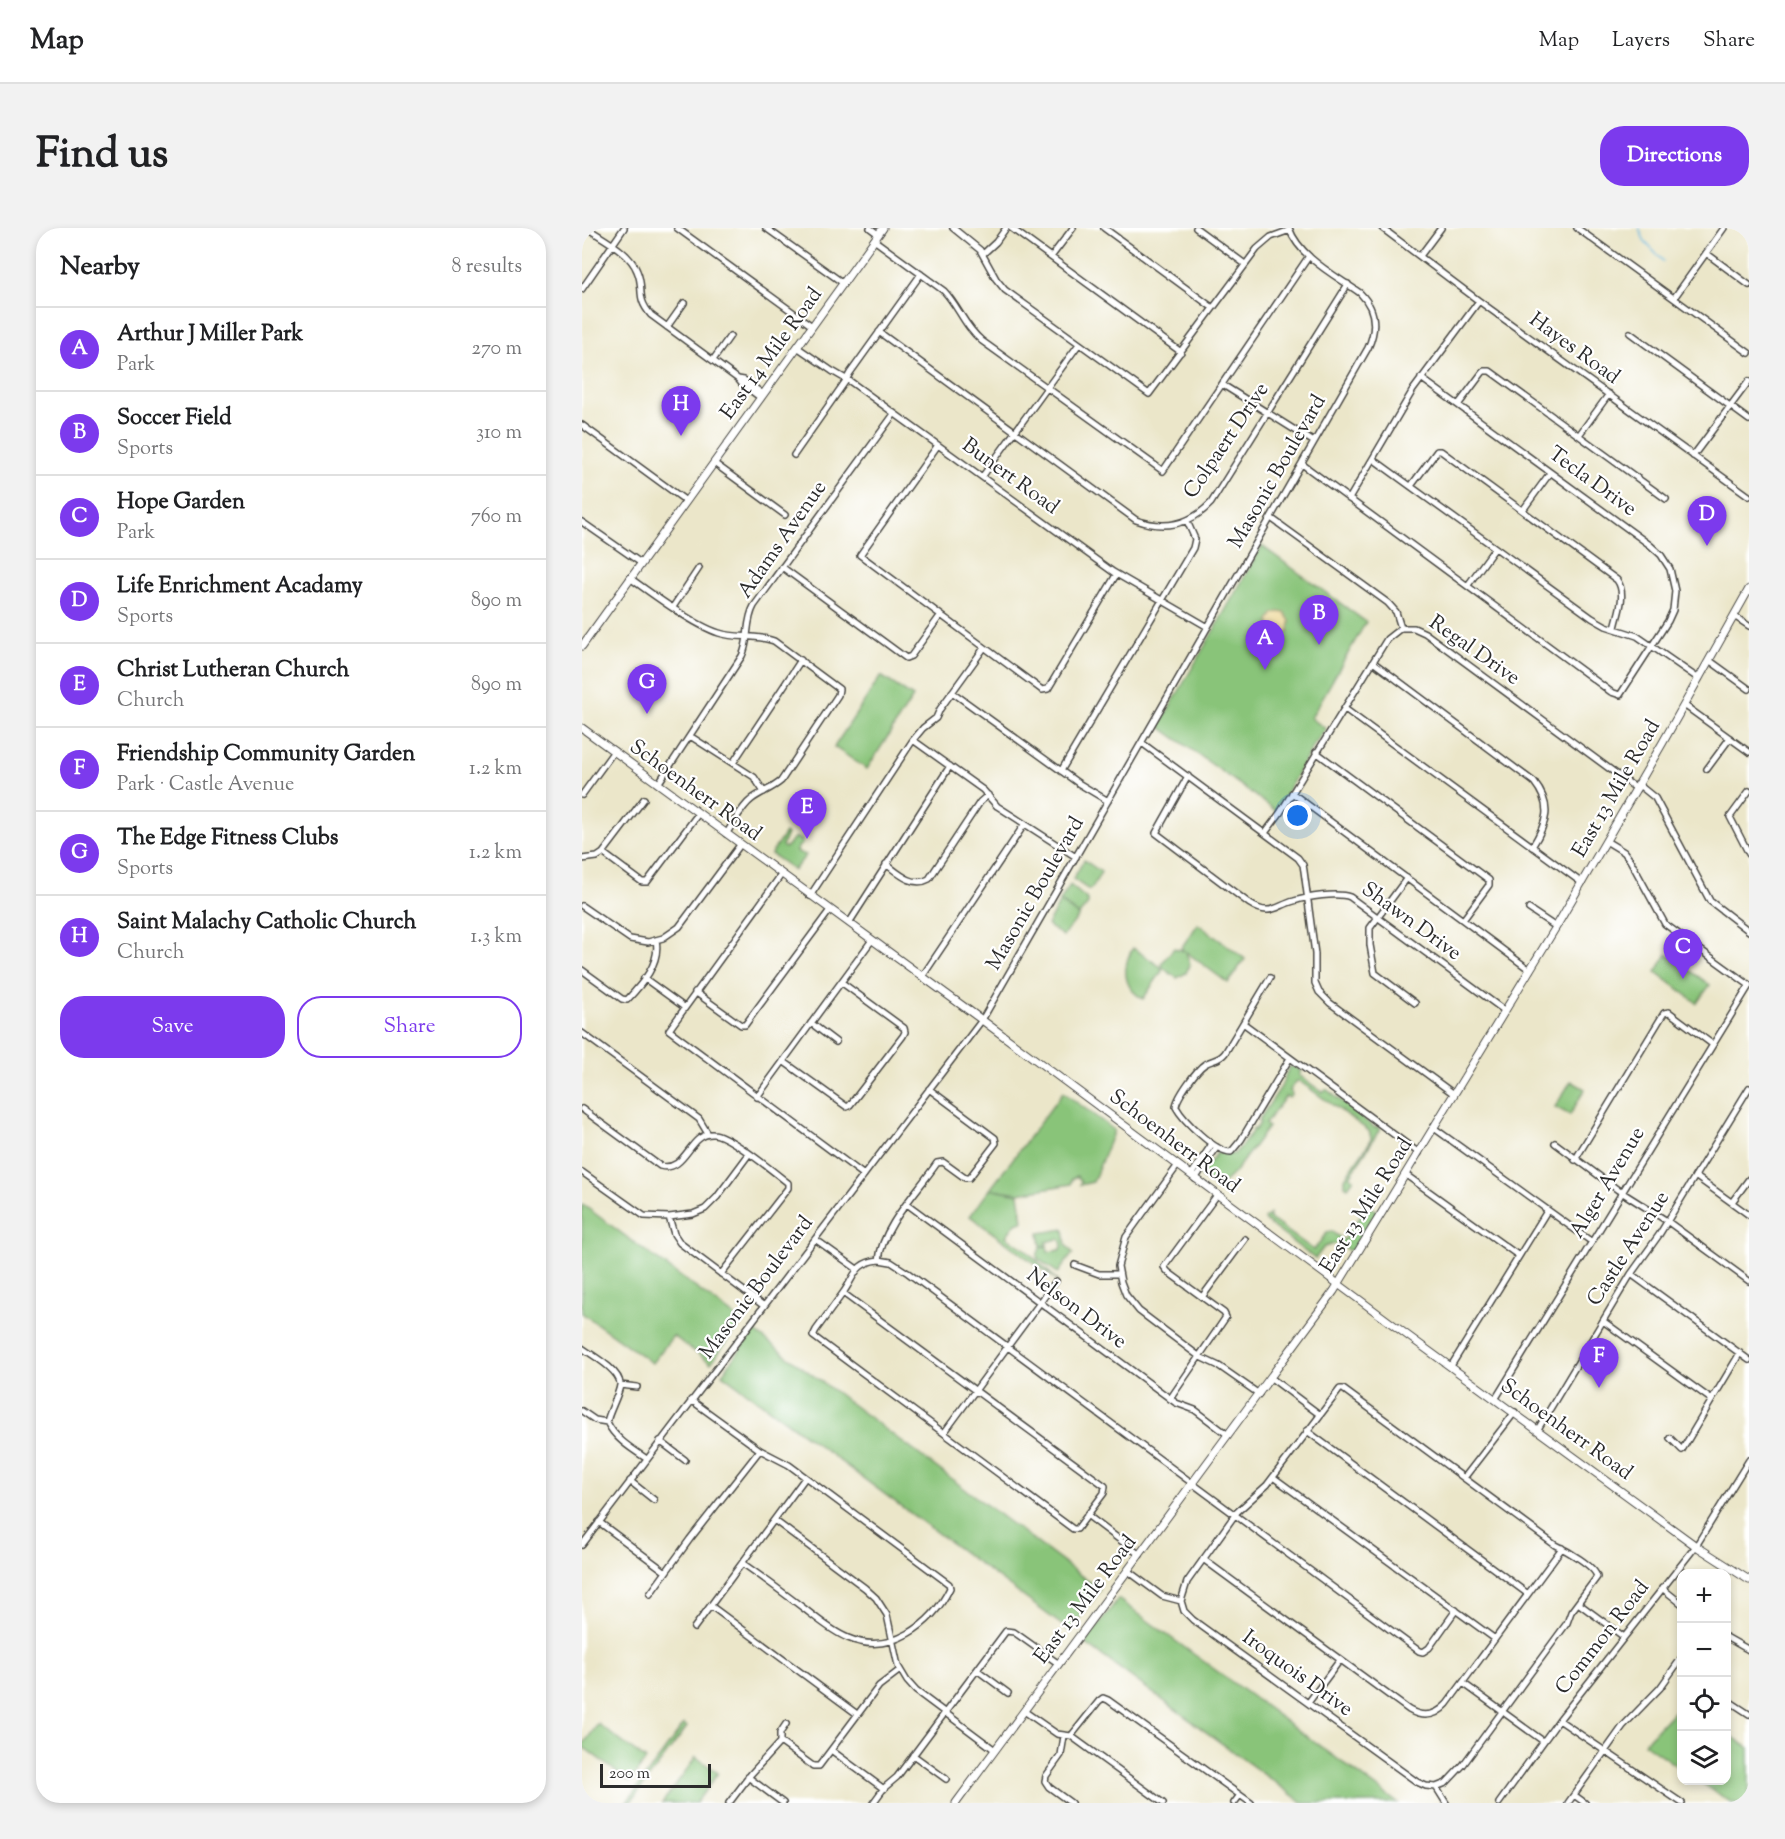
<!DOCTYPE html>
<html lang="en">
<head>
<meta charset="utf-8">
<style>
  :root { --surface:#fff; --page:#f2f2f2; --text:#202124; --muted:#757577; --line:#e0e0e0; --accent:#7c3aed }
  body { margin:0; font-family:"Sorts Mill Goudy",serif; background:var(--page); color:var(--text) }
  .controls { position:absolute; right:18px; bottom:18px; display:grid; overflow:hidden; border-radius:12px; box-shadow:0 3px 9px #0003 }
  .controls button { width:54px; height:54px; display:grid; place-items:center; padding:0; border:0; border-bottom:2px solid var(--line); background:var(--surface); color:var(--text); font:30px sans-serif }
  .scale { position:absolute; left:18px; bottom:15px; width:111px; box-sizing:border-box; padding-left:6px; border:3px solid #2b2b2b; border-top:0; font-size:16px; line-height:21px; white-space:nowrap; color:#2b2b2b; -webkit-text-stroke:4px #fff; paint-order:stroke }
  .you { position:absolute; left:716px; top:588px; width:21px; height:21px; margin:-15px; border:4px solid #fff; border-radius:50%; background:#1a73e8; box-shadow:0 0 0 9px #1a73e833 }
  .badge { display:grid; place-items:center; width:39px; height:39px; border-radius:50%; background:var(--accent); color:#fff; font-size:20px; font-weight:700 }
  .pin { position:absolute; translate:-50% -50px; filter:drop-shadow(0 2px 3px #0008) }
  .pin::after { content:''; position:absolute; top:32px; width:21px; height:18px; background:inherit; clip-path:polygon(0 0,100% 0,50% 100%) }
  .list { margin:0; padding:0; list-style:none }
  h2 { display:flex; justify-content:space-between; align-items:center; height:78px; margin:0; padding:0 24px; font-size:26px }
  h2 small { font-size:20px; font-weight:400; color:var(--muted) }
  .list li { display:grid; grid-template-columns:39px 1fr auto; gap:18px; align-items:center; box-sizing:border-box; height:84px; padding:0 24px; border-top:2px solid var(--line) }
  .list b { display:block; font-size:22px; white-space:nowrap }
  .list p { margin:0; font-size:20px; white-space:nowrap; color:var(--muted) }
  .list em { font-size:20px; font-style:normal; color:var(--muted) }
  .actions { display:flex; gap:12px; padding:18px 24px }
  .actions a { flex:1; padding:14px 0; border:2px solid var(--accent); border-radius:24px; text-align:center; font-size:21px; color:var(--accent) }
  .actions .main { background:var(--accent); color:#fff }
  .icon { flex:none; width:33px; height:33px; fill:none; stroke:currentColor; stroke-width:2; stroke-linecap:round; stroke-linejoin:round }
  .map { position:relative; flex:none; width:1167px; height:1575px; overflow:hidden; border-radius:24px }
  header { display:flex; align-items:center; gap:36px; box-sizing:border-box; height:84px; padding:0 30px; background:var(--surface); border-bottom:2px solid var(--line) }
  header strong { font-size:28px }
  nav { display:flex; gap:33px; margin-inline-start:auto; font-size:21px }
  .intro { display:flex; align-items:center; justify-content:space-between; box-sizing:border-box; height:144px; padding:0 36px }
  h1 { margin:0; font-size:42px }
  .button { padding:15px 27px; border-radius:24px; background:var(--accent); color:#fff; font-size:21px; font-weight:700 }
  main { display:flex; gap:36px; padding:0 36px }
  aside { flex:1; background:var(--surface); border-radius:24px; box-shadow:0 3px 9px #0003 }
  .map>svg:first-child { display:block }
</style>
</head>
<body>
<header>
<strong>Map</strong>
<nav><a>Map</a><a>Layers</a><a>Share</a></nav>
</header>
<div class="intro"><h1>Find us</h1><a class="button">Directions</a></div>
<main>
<aside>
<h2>Nearby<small>8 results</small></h2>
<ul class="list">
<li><span class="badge">A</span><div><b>Arthur J Miller Park</b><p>Park</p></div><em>270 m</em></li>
<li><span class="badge">B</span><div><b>Soccer Field</b><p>Sports</p></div><em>310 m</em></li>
<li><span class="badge">C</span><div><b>Hope Garden</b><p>Park</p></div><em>760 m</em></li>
<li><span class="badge">D</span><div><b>Life Enrichment Acadamy</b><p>Sports</p></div><em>890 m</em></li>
<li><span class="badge">E</span><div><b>Christ Lutheran Church</b><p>Church</p></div><em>890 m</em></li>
<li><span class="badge">F</span><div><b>Friendship Community Garden</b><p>Park · Castle Avenue</p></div><em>1.2 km</em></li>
<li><span class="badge">G</span><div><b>The Edge Fitness Clubs</b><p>Sports</p></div><em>1.2 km</em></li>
<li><span class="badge">H</span><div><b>Saint Malachy Catholic Church</b><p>Church</p></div><em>1.3 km</em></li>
</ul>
<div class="actions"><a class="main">Save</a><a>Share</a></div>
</aside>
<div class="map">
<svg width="1167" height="1575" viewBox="0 0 1167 1575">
  <rect width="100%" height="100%" fill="#fff"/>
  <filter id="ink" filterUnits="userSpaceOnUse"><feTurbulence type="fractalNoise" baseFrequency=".0167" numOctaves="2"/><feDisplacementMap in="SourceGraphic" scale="12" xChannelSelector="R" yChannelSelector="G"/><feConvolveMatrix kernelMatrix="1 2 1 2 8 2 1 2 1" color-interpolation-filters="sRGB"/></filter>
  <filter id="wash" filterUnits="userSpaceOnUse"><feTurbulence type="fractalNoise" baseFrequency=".008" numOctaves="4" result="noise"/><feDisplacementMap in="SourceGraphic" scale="24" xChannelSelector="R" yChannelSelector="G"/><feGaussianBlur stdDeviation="1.35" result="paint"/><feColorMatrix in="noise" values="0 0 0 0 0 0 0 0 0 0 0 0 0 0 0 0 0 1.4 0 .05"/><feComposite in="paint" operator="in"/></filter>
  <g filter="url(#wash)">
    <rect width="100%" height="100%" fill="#ebe6c9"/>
    <!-- green -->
    <path fill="#89c479" stroke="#5a7852" stroke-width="1.5" d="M680,318L784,394L729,490L744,501L732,517L694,583L577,498Z
      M299,448L331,469L285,541L252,519Z
      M203,605L205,606L200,618L203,620L213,609L220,613V616L216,619L215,623H213L224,627L212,642L189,626Z
      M502,632L519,644L511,659L507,662L491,651Z
      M488,657L506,672V676L497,687L478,673Z
      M478,674L497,688L481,708L465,697Z
      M616,696L663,731L646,755L604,724L608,736L604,745L595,750L581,740L580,735L592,720L602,723L599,720Z
      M551,720L579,739L580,743L561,771C540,759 540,738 551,720Z
      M1085,726L1128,757L1115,775L1074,744Z
      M707,839H713L719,843L717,847L740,864L744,861L793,900L795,898L798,901L768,948L772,951L766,959L763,957V950L788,914L789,910L787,903L717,853H715L708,862L710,866L707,870L704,868L683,896L686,899L652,945L638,958L635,960L619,949V946L635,925L652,926C660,917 667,911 671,901L673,902L678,895L676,893L699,859Z
      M989,853L1003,861L988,887L973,879Z
      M481,864L532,902L511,954L498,957L499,953L495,948L490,951L489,956L437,965L411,961L437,966L441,993L434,995L424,1008L444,1022L476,1053L388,988Z
      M0,976L160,1094L129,1135L91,1108L70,1135L0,1085Z
      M786,978L794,982V986L770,1022L767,1023L756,1015L742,1019L733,1031L683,993L682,991L688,986L687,990L732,1022L745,1004L749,1003L761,1012L783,982L782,979Z
      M482,1001L484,1017L491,1025L476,1045L456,1031L455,1027L459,1019L465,1018L466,1024L478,1022L480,1019L479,1013L476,1011L464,1014L465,1017L459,1018L457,1005Z
      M172,1103L518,1362L488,1403L140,1146Z
      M536,1371L816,1575H721L503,1415Z
      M1099,1476V1541L1062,1515Z
      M16,1496L64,1532L48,1554L0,1518Z
      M102,1496L105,1499L48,1575H44Z
      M1145,1505L1167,1520V1575H1150L1117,1553L1144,1552Z
      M114,1529L136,1545L114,1575H80Z"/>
    <!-- sand -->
    <path fill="#eeda9e" stroke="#8c8264" stroke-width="1.5" d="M696,384L703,385L708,393L707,403L699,407L692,405L687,394L691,386Z"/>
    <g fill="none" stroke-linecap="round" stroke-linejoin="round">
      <!-- stream -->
      <path stroke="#69b9e3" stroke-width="1.5" d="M1057,0L1063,14L1081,33"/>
    </g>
  </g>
  <g filter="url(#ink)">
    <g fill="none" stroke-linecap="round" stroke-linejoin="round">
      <defs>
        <path id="minor" d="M5,0C21,11 48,24 55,43C63,61 53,69 69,87L156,151L160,156L179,170
          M95,0L230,98
          M184,0L261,55
          M288,0L296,6
          M371,0L398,22L414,51L423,62L567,166L675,21L689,9L708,2
          M429,0L599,124
          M522,0L631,80
          M614,0L663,36
          M800,0L897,73L1167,268
          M995,0L1167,125
          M292,12L362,63C377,79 382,98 400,113L581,243L727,28
          M1124,25L1167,57
          M401,26L414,14L424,0
          M838,28L859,0
          M469,29L491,0
          M0,61L42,0
          M1092,70L1142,0
          M85,99L102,75
          M297,104L554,292C582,302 608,297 629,275L766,56
          M1048,105L1167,192
          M215,119L250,143L269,154L531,344L626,399
          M131,132L148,108
          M156,151L162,152L181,166
          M641,157L732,214
          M876,177L900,145L902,143H908L1084,271
          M0,197L104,273
          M997,207L1027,166
          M356,217L278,327L460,462L466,461L534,347
          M212,227L263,154L268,145L339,46
          M1111,228L1167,153
          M791,231L1010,390L1024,398L1055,408L1117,451
          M132,235L203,287
          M720,236L1029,464L1038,467L1086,393L1091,382L1093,363L1088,341L1079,327L1068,317L839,150
          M400,249L497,116
          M829,258L855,223H859L1035,352C1045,366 1036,385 1033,400
          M767,271L831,162L897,73
          M941,282L968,245
          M689,290L806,375L814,384L819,400
          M0,294L59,335
          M200,339L324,430L329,428L358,388
          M48,350C70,366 112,397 137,405C155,411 174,406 192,413L257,461L256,467L199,553C190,561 179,564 170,571C159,579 152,595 144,606
          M886,357L913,320
          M91,379L117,340
          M1152,388L1167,398
          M819,400H832L843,405L1055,561
          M1127,432L1167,461
          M791,434L952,554C971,578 965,595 950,619
          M370,464L496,555L526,573
          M1102,477L1167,524
          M763,481L1000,655
          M108,508L172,549L182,564
          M331,512L401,562L415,578L494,629
          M560,515L716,630L721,637L722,643L733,726V755L737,764L748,775L872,866
          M734,524L907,652V657L881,692
          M151,535L219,432
          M1125,541L1148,510
          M479,543L611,320L613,311L605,293
          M606,548L574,605L668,676C688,689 694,678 712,673C725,669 755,664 768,669L923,783
          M76,556L160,428C168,412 163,394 172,378L312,186
          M1057,557L1073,570L1128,673L1167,703
          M1167,563L1148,589L1167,626
          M710,565L948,742
          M0,567L32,523
          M683,605L698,585L805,411L819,400
          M1024,613L1042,624L1048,632L1083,696L1167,757
          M21,625L62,571
          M0,631L15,629L21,625L60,654H65L116,586
          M304,636C316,645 331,660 347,651L398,574L406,567
          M199,647L87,802L282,947
          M825,650L788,700V717L793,745L833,775
          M228,668L331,512L341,500L354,490L358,481L402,420
          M0,678L48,711L66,714L81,710L97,699L158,617
          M947,681L974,699
          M267,695L368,538
          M0,742L40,771L45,772C60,756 79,735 74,712
          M340,749L442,597
          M62,750L102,779
          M688,750L643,825C637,833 631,831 623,836C615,841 594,870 594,879C601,892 633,924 649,924L659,912L708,830
          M113,764L159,797H163L248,682
          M229,795L254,814
          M661,795L837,925
          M0,805L117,891L126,906
          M201,833L265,879L268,877L321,808L323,804L322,800L259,754
          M175,869L290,712
          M0,881L78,938C105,945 106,905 131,906C146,906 192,944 206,955V960L139,1046
          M852,900L1010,1014
          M973,915L1036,962L1085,993L1167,1053
          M993,932L1082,785L1087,784L1130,816
          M596,937L544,1009L536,1038L539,1054L544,1067L557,1083L618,1129L637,1138L677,1166
          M0,944L62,988L87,989L111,986L123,981L135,969L167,926
          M609,947L630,916
          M824,947L937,1028
          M1113,948L1167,987
          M613,951L635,919
          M1150,974L1167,951
          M325,976L594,1175L613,1182L646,1207
          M87,989L92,1006L98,1015L182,1078
          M233,1011L275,1041
          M297,1032L309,1034L326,1045L837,1423L841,1424L847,1420L874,1382
          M493,1037L517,1046H537
          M1049,1046L1167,1132
          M261,1065L523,1258L522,1265L495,1301H491L231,1108L234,1102L261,1065C274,1047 272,1035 297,1032C300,999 336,963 355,935L361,934L383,950H387L414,915L413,910L347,861
          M620,1069L663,1011
          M1021,1093L1130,1172
          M0,1120C10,1127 39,1143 38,1157C37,1167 27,1183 25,1194C33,1211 50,1221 65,1231
          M869,1138L965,983
          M689,1150L737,1186
          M38,1157L55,1159
          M914,1170L1167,758
          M588,1171L644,1089L642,1085L586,1044L582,1039L635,967
          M109,1172L178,1222L207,1237L367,1356L368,1360C350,1397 308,1428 266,1410C251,1404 237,1392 224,1382C203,1366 182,1350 160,1335
          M0,1183L13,1192L25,1194
          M956,1201L1049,1046L1077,1007L1167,860
          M725,1203L946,1366
          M362,1205L474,1053
          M1088,1210L1100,1222L1158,1125
          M78,1213L103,1232
          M691,1249L913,1411
          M882,1250L933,1184
          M48,1253L72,1272
          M505,1287L558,1327
          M192,1292L283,1360L294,1370L305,1387L316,1438L325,1453L334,1463L413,1522
          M17,1294L84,1344
          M0,1317L400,792L786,120C795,100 794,81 778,65C753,47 718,30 707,0
          M621,1331L827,1482C841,1490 854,1488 865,1476L980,1320
          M546,1343L580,1368L599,1373L602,1383L611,1392L835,1554L844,1558L854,1559L864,1575
          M1080,1360L1100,1376
          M68,1366L108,1311L178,1222
          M599,1373L605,1354L655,1284L685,1257L758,1161H761L973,1317C984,1322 1013,1338 1015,1349L989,1384L985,1395L881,1537L864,1555L854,1559
          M996,1375L1042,1409
          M129,1378L275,1486
          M112,1400L223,1250
          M1144,1409L1167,1422
          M395,1442L426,1465
          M881,1455L961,1513
          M1144,1471L1167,1486
          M726,1475L758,1432
          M442,1483L475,1506L489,1508L581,1575
          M977,1492L1100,1575
          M482,1508L479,1527L464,1548L463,1553L467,1559L489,1575
          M489,1508L517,1473L521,1470L526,1472L669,1575
          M198,1514L231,1538H237L297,1458L318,1442
          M198,1514V1505L204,1496
          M249,1522L302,1561
          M331,1527L364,1551
          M166,1549L201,1575
          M992,1567L1003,1575
          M147,1575L169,1546L198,1514
          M291,1575L302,1560L315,1549L424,1403L432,1404L477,1436
          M652,1575L658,1567
          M917,1575L977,1492L1114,1318L1167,1232
          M986,1575L1041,1498L1078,1460L1100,1429"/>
        <path id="major" d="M0,418L301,0
          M0,500L400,792L825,1107L1114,1318L1167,1352
          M374,1575L752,1063L974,699L1080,516L1167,361"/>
      </defs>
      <!-- minor casing -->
      <use href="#minor" stroke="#484743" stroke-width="8"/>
      <!-- major casing -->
      <use href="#major" stroke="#484743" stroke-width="9"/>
      <!-- minor -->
      <use href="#minor" stroke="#fff" stroke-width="5"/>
      <!-- major -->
      <use href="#major" stroke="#fff" stroke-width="7"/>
    </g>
  </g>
  <g text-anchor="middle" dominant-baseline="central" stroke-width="4.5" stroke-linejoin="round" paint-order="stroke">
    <!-- street labels -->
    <g font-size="21" fill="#2b2b2b" stroke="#fff">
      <text transform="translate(992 121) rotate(36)">Hayes Road</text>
      <text transform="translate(190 126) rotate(-54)">East 14 Mile Road</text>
      <text transform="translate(645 213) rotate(-56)">Colpaert Drive</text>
      <text transform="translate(696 244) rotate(-60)">Masonic Boulevard</text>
      <text transform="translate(428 249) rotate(36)">Bunert Road</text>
      <text transform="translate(1010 254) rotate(36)">Tecla Drive</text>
      <text transform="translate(201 312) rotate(-55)">Adams Avenue</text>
      <text transform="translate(892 423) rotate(35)">Regal Drive</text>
      <text transform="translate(1035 561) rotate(-60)">East 13 Mile Road</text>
      <text transform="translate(113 563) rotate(36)">Schoenherr Road</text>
      <text transform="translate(454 666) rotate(-60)">Masonic Boulevard</text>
      <text transform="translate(829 694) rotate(36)">Shawn Drive</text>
      <text transform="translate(592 914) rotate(37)">Schoenherr Road</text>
      <text transform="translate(1026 955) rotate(-59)">Alger Avenue</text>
      <text transform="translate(785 978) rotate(-58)">East 13 Mile Road</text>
      <text transform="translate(1047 1021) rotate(-57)">Castle Avenue</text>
      <text transform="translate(175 1060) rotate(-53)">Masonic Boulevard</text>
      <text transform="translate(494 1081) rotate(37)">Nelson Drive</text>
      <text transform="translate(984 1202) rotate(36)">Schoenherr Road</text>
      <text transform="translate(504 1372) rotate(-53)">East 13 Mile Road</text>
      <text transform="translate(1021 1410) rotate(-52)">Common Road</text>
      <text transform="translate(715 1446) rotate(36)">Iroquois Drive</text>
    </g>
  </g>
</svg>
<div class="controls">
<button>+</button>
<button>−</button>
<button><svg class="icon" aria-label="locate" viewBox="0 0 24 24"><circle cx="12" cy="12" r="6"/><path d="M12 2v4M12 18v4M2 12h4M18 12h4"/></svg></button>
<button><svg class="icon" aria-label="layers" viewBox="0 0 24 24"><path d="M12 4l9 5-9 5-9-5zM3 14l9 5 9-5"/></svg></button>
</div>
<div class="scale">200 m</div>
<div class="you"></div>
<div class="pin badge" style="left:683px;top:442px">A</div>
<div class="pin badge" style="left:737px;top:417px">B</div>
<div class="pin badge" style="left:1101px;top:751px">C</div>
<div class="pin badge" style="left:1125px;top:318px">D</div>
<div class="pin badge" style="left:225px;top:611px">E</div>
<div class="pin badge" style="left:1017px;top:1160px">F</div>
<div class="pin badge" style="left:65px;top:486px">G</div>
<div class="pin badge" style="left:99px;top:208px">H</div>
</div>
</main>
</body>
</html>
